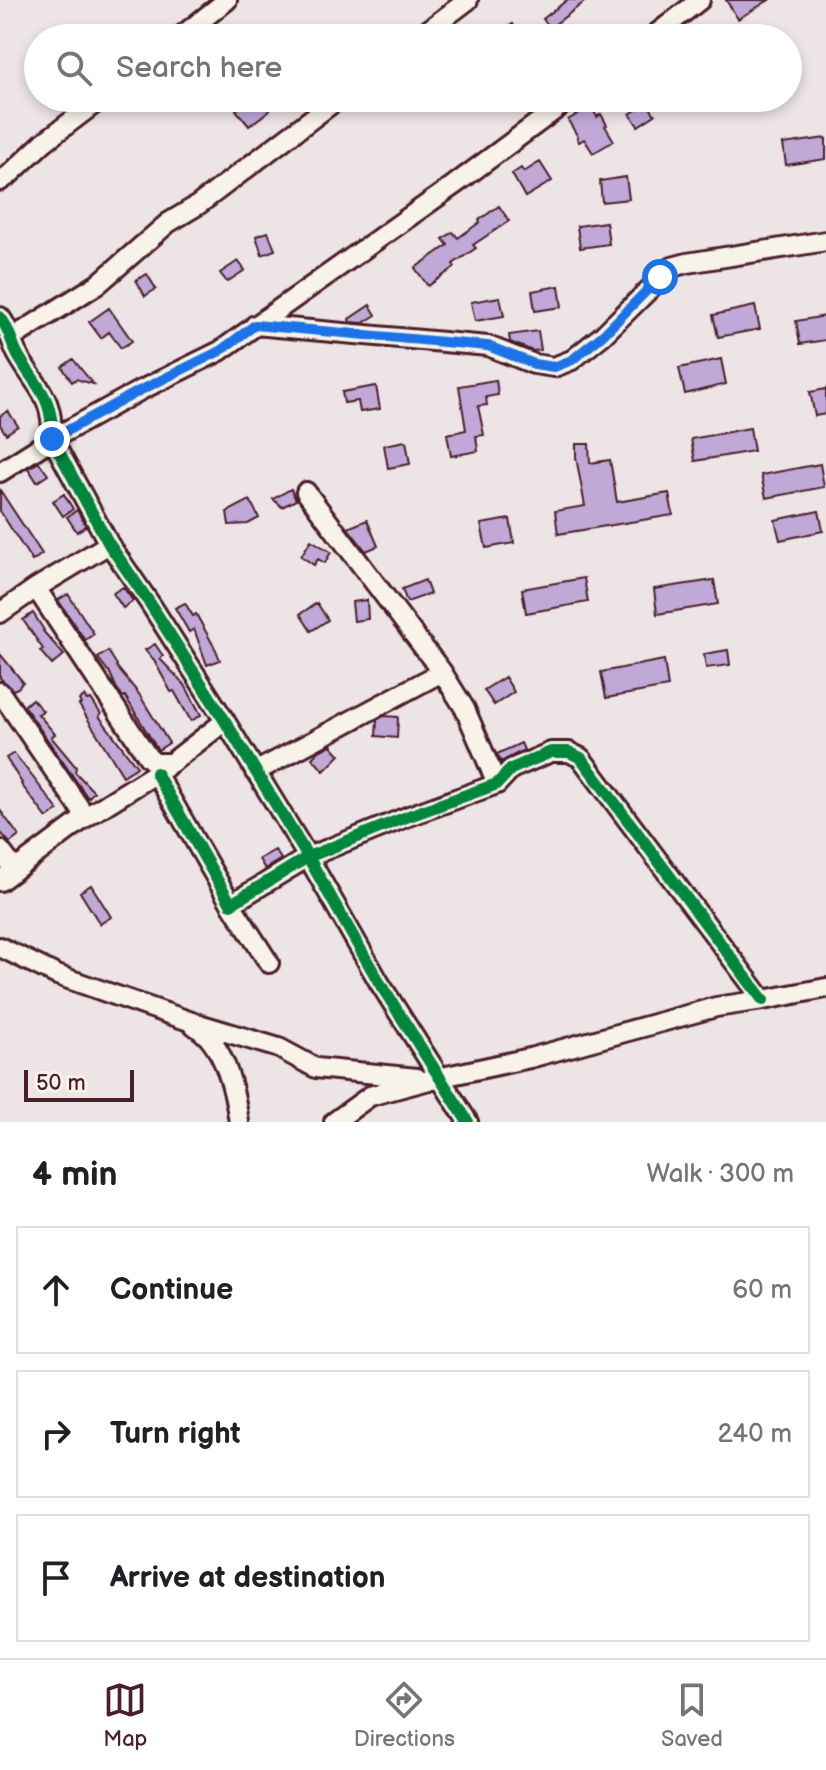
<!DOCTYPE html>
<html lang="en">
<head>
<meta charset="utf-8">
<style>
  :root { --surface:#fff; --page:#f6f6f6; --text:#202124; --muted:#757577; --line:#e0e0e0; --accent:#4a1f2b }
  body { margin:0; font-family:"Balsamiq Sans",sans-serif; background:var(--page); color:var(--text) }
  .scale { position:absolute; left:24px; bottom:20px; width:110px; box-sizing:border-box; padding-left:8px; border:4px solid #4a1f2b; border-top:0; font-size:22px; line-height:28px; white-space:nowrap; color:#4a1f2b; -webkit-text-stroke:6px #f7f3e8; paint-order:stroke }
  .stop { position:absolute; width:24px; height:24px; margin:-18px; border:6px solid #1a73e8; border-radius:50%; background:#fff }
  .stop.end { background:#1a73e8; border-color:#fff; box-shadow:0 2px 8px #0008 }
  .list { margin:0; padding:0; list-style:none }
  h2 { display:flex; justify-content:space-between; align-items:center; height:104px; margin:0; padding:0 32px; font-size:34px }
  h2 small { font-size:26px; font-weight:400; color:var(--muted) }
  .list li { display:grid; grid-template-columns:52px 1fr auto; gap:24px; align-items:center; box-sizing:border-box; height:128px; margin:0 16px 16px; padding:0 16px; border:2px solid var(--line); border-radius:0px }
  .list b { display:block; font-size:30px; white-space:nowrap }
  .list em { font-size:26px; font-style:normal; color:var(--muted) }
  .icon { flex:none; width:44px; height:44px; fill:none; stroke:currentColor; stroke-width:2; stroke-linecap:round; stroke-linejoin:round }
  .map { position:relative; flex:none; width:826px; height:1122px; overflow:hidden }
  .search { position:absolute; background:var(--surface); box-shadow:0 4px 12px #0003; left:24px; right:24px; top:24px; height:88px; display:flex; align-items:center; gap:20px; box-sizing:border-box; padding:0 28px; border-radius:44px; color:var(--muted); font-size:30px }
  .sheet { height:536px; background:var(--surface) }
  nav { display:flex; justify-content:space-around; align-items:center; box-sizing:border-box; height:112px; border-top:2px solid var(--line); background:var(--surface); font-size:22px; color:var(--muted) }
  nav a { display:grid; justify-items:center; gap:4px }
  nav .on { color:var(--accent) }
  .map>svg:first-child { display:block }
</style>
</head>
<body>
<div class="map">
<svg width="826" height="1122" viewBox="0 0 826 1122">
  <rect width="100%" height="100%" fill="#ece4e5"/>
  <filter id="ink" filterUnits="userSpaceOnUse"><feTurbulence type="fractalNoise" baseFrequency=".0125" numOctaves="2"/><feDisplacementMap in="SourceGraphic" scale="16" xChannelSelector="R" yChannelSelector="G"/><feConvolveMatrix kernelMatrix="1 2 1 2 8 2 1 2 1" color-interpolation-filters="sRGB"/></filter>
  <g filter="url(#ink)">
    <!-- building -->
    <path fill="#c0a8d7" stroke="#4a1f2b" stroke-width="2" d="M567,0H587L550,28L543,19Z
      M726,0H769L738,19Z
      M513,24L522,38H491Z
      M252,98H260L270,110L249,126L236,110Z
      M647,103L655,115L638,126L630,114Z
      M591,106L597,117L601,114L607,125L605,126L614,141L593,153L584,139L579,142L577,138L578,137L568,120Z
      M826,138V159L786,165L783,144Z
      M540,162L552,181L525,197L512,174L521,168L524,172Z
      M626,177L629,199L602,202L600,181Z
      M499,206L509,221L473,245L476,248L453,264L455,267L428,286L415,268L448,245L443,239L453,232L458,238L480,222L479,220Z
      M606,222L609,244L580,248L577,226Z
      M268,232L275,250L262,255L256,236Z
      M238,261L245,270L227,282L220,273Z
      M147,274L156,289L145,296L136,280Z
      M559,286L562,307L535,311L532,291Z
      M500,297L504,316L475,321L471,302Z
      M370,305L376,315L363,323L350,322L349,319Z
      M755,306L760,329L718,337L713,315Z
      M109,308L132,341L121,348L109,332L101,338L89,322Z
      M826,316V340L800,344L796,321Z
      M538,331L541,350L533,351L510,342L509,335Z
      M73,359L93,384L76,379L72,382L62,367Z
      M721,359L726,384L685,394L679,368Z
      M496,380L498,395L486,397L487,405L478,406L484,435L476,436L478,451L451,456L447,434L466,430L459,386Z
      M376,386L380,409L360,412L358,401L344,403L342,392Z
      M826,389V414L815,416L810,392Z
      M8,411L18,426L6,434L0,425V416Z
      M750,428L754,451L695,461L691,439Z
      M406,441L410,464L388,468L384,445Z
      M576,444H589L590,463L610,460L617,502L669,493L673,515L558,534L555,511L585,506L576,457Z
      M39,462L48,475L37,482L28,468Z
      M820,464L824,487L766,498L761,475Z
      M291,489L296,500L282,507L273,499Z
      M0,490L42,554L32,561L0,511Z
      M64,494L73,509L63,516L53,501Z
      M250,500L259,518L248,524L229,525L227,512Z
      M77,510L86,526L77,532L67,517Z
      M819,511L823,531L780,540L775,520Z
      M510,519L514,543L486,548L481,524Z
      M367,520L378,546L366,551L348,528Z
      M311,540L331,552L325,563L318,559L314,565L301,556Z
      M584,578L588,602L526,613L522,589Z
      M425,580L430,594L407,602L402,589Z
      M714,580L718,604L657,614L654,589Z
      M123,587L133,601L123,608L113,593Z
      M68,594L94,634L85,640L58,600Z
      M367,600L368,619L354,621L352,602Z
      M185,603L193,616L196,614L216,650L220,660L207,665L194,629L189,632L175,608Z
      M317,603L328,620L311,631L300,614Z
      M33,613L44,630L43,631L64,655L52,665L40,651L43,649L23,620Z
      M155,644L163,656L160,659L185,685L201,715L191,721L174,691L171,692L155,662L145,650Z
      M728,650L730,665L706,668L704,654Z
      M108,651L117,665L116,666L139,694L169,743L158,750L125,696L123,697L116,687L109,671H108L98,658Z
      M0,654L23,682L18,688L13,690L0,678Z
      M664,660L668,687L606,698L601,672Z
      M505,677L514,692L494,705L484,690Z
      M84,696L87,700L91,699L101,714L99,716L137,767L123,776L79,705L81,704L79,700Z
      M32,699L43,711L38,714L55,734L51,737L76,767L75,772L94,792L88,798L24,706Z
      M384,716L398,717L397,738L376,736L377,720Z
      M521,743L524,750L501,762L497,754Z
      M331,745L340,755L324,771L312,758L319,751Z
      M14,753L58,810L47,818L21,784L22,783L6,758Z
      M0,810L19,836L10,843L0,832Z
      M275,850L281,859L265,869L259,859Z
      M91,885L111,917L100,924L80,892Z"/>
    <g fill="none" stroke-linecap="round" stroke-linejoin="round">
      <defs>
        <path id="minor" d="M179,38L227,0
          M418,38L468,0
          M651,38L700,0
          M0,181L9,175L44,142L102,98
          M0,317C10,329 11,344 19,357C39,391 53,396 52,439L109,544L151,605L225,721L308,857L379,982L468,1122
          M255,325L488,346L534,364L554,367L572,360L603,335L672,267L687,263L826,241
          M12,338L98,284L168,223L198,205L339,98
          M0,472L52,439L139,391L220,351L454,185L571,98
          M306,492L442,672L465,709L497,784
          M36,588L148,757L155,763H171L225,721
          M0,613L36,588L109,544
          M0,692L86,817
          M255,772L442,672
          M156,773L231,904L308,857L409,816L497,784L511,769L551,752H569L581,758L763,1000
          M0,850L15,870
          M0,881L86,817L166,767
          M231,904L269,963
          M0,947L57,975L189,1021L279,1048L316,1068L417,1078
          M194,1025C199,1029 205,1033 209,1038C228,1060 235,1094 239,1122
          M334,1122L370,1096L384,1092L433,1079L530,1058L716,1007L763,1000L826,988"/>
      </defs>
      <!-- minor casing -->
      <use href="#minor" stroke="#4a1f2b" stroke-width="24"/>
      <!-- minor -->
      <use href="#minor" stroke="#f7f3e8" stroke-width="18"/>
      <defs>
        <path id="cycleway" d="M0,317C10,329 11,344 19,357C39,391 53,396 52,439L109,544L151,605L225,721L308,857L379,982L468,1122
          M156,773L231,904L308,857L409,816L497,784L511,769L551,752H569L581,758L763,1000"/>
      </defs>
      <!-- cycleway casing -->
      <use href="#cycleway" stroke="#f7f3e8" stroke-width="17"/>
      <!-- cycleway -->
      <use href="#cycleway" stroke="#00873e" stroke-width="12"/>
    </g>
  </g>
  <g fill="none" stroke-linecap="round" stroke-linejoin="round" filter="url(#ink)">
    <!-- route -->
    <path stroke="#1a73e8" stroke-width="10" d="M52,439L139,391L220,351L255,325L488,346L534,364L554,367L572,360L603,335L660,277"/>
  </g>
</svg>
<div class="scale">50 m</div>
<div class="stop" style="left:660px;top:277px"></div>
<div class="stop end" style="left:52px;top:439px"></div>
<div class="search"><svg class="icon" aria-label="search" viewBox="0 0 24 24"><circle cx="10" cy="10" r="6"/><path d="M15 15l6 6"/></svg>Search here</div>
</div>
<section class="sheet">
<h2>4 min<small>Walk · 300 m</small></h2>
<ul class="list">
<li><svg class="icon" aria-label="ahead" viewBox="0 0 24 24"><path d="M12 20V5M6 11l6-6 6 6"/></svg><div><b>Continue</b></div><em>60 m</em></li>
<li><svg class="icon" aria-label="right" viewBox="0 0 24 24"><path d="M7 20v-9h11M14 6l5 5-5 5"/></svg><div><b>Turn right</b></div><em>240 m</em></li>
<li><svg class="icon" aria-label="arrive" viewBox="0 0 24 24"><path d="M6 21V4h12l-3 4 3 4H6"/></svg><div><b>Arrive at destination</b></div></li>
</ul>
</section>
<nav>
<a class="on"><svg class="icon" aria-label="map" viewBox="0 0 24 24"><path d="M3 6l6-2 6 2 6-2v14l-6 2-6-2-6 2zM9 4v14M15 6v14"/></svg>Map</a>
<a><svg class="icon" aria-label="directions" viewBox="0 0 24 24"><path d="M12 3l9 9-9 9-9-9zM9 14v-3h6M13 9l2 2-2 2"/></svg>Directions</a>
<a><svg class="icon" aria-label="saved" viewBox="0 0 24 24"><path d="M7 4h10v16l-5-4-5 4z"/></svg>Saved</a>
</nav>
</body>
</html>
